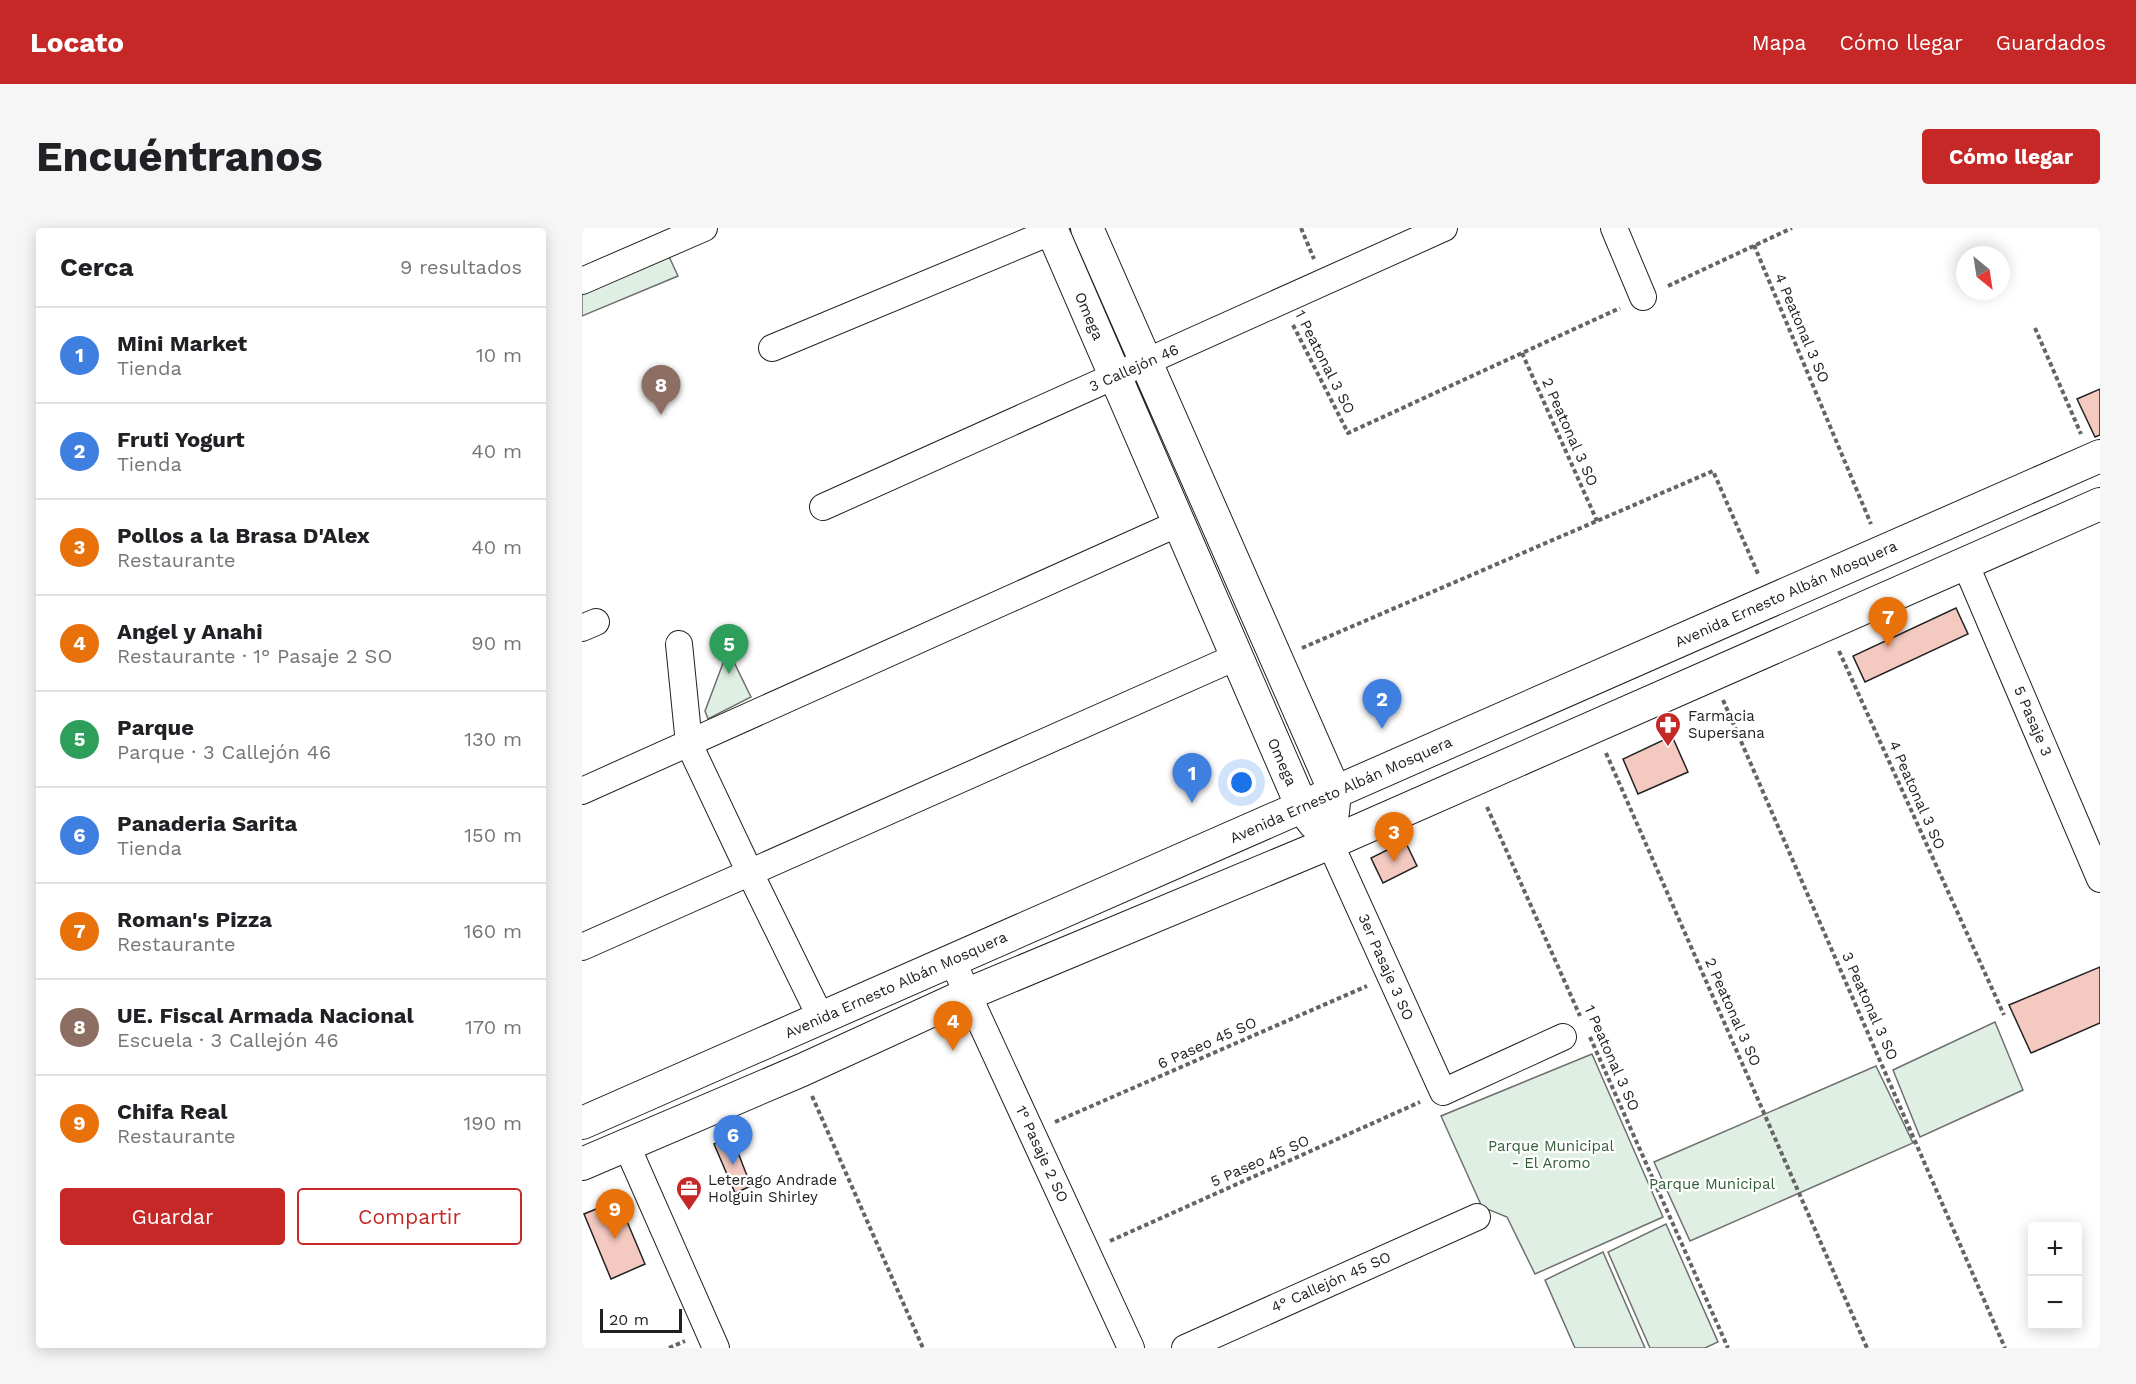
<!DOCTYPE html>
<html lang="es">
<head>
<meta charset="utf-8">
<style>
  :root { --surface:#fff; --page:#f6f6f6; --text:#202124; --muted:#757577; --line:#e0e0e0; --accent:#c62828 }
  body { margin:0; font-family:"Work Sans",sans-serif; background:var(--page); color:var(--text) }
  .controls { position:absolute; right:18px; bottom:18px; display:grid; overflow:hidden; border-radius:6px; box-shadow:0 3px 15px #0003 }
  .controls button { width:54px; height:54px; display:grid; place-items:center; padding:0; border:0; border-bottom:2px solid var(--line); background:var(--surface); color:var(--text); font:30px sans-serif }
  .compass { position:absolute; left:1374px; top:18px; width:54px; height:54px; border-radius:50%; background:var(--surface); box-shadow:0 3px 15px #0003; rotate:150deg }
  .scale { position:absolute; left:18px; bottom:15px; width:82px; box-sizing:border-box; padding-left:6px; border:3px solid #222; border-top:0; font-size:16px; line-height:21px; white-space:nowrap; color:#222; -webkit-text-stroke:4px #fff; paint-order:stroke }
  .you { position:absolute; left:660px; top:555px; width:21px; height:21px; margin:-15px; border:4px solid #fff; border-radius:50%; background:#1a73e8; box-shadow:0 0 0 9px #1a73e833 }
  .badge { display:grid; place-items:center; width:39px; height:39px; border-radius:50%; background:var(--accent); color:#fff; font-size:20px; font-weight:700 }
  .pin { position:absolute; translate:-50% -50px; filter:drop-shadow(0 2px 3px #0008) }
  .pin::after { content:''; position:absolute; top:32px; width:21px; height:18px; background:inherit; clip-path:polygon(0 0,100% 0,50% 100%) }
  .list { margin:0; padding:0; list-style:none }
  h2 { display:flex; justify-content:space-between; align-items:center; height:78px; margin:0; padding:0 24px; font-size:26px }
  h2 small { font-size:20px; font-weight:400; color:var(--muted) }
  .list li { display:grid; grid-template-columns:39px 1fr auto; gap:18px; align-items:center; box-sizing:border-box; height:96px; padding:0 24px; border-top:2px solid var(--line) }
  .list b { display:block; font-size:22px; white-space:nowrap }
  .list p { margin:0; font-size:20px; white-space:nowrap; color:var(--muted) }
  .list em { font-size:20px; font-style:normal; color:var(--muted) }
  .actions { display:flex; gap:12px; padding:18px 24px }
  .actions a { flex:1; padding:14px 0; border:2px solid var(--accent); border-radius:6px; text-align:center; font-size:21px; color:var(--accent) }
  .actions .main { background:var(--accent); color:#fff }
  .map { position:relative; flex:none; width:1518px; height:1120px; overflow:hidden; border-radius:6px }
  header { display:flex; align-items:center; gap:36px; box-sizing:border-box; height:84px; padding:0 30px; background:var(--accent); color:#fff }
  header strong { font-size:28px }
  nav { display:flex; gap:33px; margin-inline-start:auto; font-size:21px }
  .intro { display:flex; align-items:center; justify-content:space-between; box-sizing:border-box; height:144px; padding:0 36px }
  h1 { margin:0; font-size:42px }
  .button { padding:15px 27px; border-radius:6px; background:var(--accent); color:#fff; font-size:21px; font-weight:700 }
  main { display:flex; gap:36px; padding:0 36px }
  aside { flex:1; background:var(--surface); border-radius:6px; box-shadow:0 3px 15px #0003 }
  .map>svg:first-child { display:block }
</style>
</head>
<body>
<header>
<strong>Locato</strong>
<nav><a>Mapa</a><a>Cómo llegar</a><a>Guardados</a></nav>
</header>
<div class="intro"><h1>Encuéntranos</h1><a class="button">Cómo llegar</a></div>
<main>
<aside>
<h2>Cerca<small>9 resultados</small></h2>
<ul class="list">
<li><span class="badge" style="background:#3f7fe0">1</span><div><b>Mini Market</b><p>Tienda</p></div><em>10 m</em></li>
<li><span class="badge" style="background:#3f7fe0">2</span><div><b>Fruti Yogurt</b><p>Tienda</p></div><em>40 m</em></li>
<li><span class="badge" style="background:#e8710a">3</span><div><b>Pollos a la Brasa D'Alex</b><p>Restaurante</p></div><em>40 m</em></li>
<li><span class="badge" style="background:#e8710a">4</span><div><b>Angel y Anahi</b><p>Restaurante · 1° Pasaje 2 SO</p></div><em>90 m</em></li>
<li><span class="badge" style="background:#2e9e5b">5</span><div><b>Parque</b><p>Parque · 3 Callejón 46</p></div><em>130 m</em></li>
<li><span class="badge" style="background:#3f7fe0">6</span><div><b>Panaderia Sarita</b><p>Tienda</p></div><em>150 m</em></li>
<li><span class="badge" style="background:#e8710a">7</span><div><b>Roman's Pizza</b><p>Restaurante</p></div><em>160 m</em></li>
<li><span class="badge" style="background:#8d6e63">8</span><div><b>UE. Fiscal Armada Nacional</b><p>Escuela · 3 Callejón 46</p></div><em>170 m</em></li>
<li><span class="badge" style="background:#e8710a">9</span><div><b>Chifa Real</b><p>Restaurante</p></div><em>190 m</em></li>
</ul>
<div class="actions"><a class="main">Guardar</a><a>Compartir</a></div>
</aside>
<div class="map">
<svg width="1518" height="1120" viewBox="0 0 1518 1120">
  <rect width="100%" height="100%" fill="#fff"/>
  <!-- green -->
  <path fill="#e0efe3" stroke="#6f6f6f" stroke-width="1.5" d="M84,22L96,48L0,88V58Z
    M146,422L169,469L126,491L123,483Z
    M1413,794L1441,862L1338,909L1311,842Z
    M1010,826L1081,989L953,1046L925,989L900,979L859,888Z
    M1294,838L1331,915L1108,1013L1072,934Z
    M1084,996L1136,1114L1123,1120H1068L1026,1024Z
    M1021,1024L1063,1120H993L963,1052Z"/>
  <!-- building -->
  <path fill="#f3c9c0" stroke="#222" stroke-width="1.5" d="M1518,161V207L1513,209L1495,171Z
    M1374,380L1386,406L1283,454L1271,428Z
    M1090,508L1106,544L1056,566L1041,531Z
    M823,613L835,638L801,655L789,630Z
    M1518,739V795L1449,825L1427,777Z
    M150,909L169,958L153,965L132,916Z
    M36,972L63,1036L29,1051L2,986Z"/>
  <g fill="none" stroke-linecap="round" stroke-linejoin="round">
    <defs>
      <path id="minor" d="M1032,0L1061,69
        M0,53L122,0
        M190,120L471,3
        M241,279L862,0
        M1383,335L1518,651
        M0,400L14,394
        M97,416L107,516L168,645L239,790
        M0,563L597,295
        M748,615L861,864L981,809
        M0,719L654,429
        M370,732L549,1120
        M44,916L134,1120
        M603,1120L895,989"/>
      <path id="tertiary" d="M469,0L720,579L732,595
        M505,0L753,564L751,584
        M0,895L1518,228
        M0,936L220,842L386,766L748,615L1518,276"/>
    </defs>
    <!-- minor casing -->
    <use href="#minor" stroke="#222" stroke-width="28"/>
    <!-- tertiary casing -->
    <use href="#tertiary" stroke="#222" stroke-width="34"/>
    <!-- path -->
    <path stroke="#646464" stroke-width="4" stroke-dasharray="4.5 3" stroke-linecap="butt" d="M719,0L732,31
      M1172,17L1289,296
      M1086,58L1210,0
      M711,97L766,205L1038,80
      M1453,100L1499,206
      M940,125L1015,293
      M720,420L1131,243L1177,348
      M1257,423L1422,787
      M1141,472L1423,1120
      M1024,525L1285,1120
      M905,579L998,788
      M1008,809L1146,1120
      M230,868L341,1120
      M473,894L785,758
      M528,1013L838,874
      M87,1120L103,1113"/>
    <!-- minor -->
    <use href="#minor" stroke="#fff" stroke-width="26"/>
    <!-- tertiary -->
    <use href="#tertiary" stroke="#fff" stroke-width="32"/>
  </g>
  <!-- icons -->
  <defs>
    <symbol id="pharmacy-pin" viewBox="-11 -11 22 30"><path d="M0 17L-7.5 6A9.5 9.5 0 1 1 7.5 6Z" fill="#c62828" stroke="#fff"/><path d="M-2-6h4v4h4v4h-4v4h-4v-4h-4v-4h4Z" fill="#fff"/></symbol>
    <symbol id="office-pin" viewBox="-11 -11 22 30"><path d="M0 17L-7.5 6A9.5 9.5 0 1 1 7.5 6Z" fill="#c62828" stroke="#fff"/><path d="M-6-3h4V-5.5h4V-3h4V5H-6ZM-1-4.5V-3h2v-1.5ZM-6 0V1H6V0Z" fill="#fff"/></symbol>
  </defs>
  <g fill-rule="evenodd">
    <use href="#pharmacy-pin" x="1071" y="482" width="30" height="40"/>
    <use href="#office-pin" x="92" y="946" width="30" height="40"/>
  </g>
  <g text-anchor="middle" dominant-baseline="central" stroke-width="4.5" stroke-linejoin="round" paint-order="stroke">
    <!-- street labels -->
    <g font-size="15" fill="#222" stroke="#fff">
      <text transform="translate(507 88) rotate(67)">Omega</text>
      <text transform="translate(1220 100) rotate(67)">4 Peatonal 3 SO</text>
      <text transform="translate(743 134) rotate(63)">1 Peatonal 3 SO</text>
      <text transform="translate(552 140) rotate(-24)">3 Callejón 46</text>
      <text transform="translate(988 204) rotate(66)">2 Peatonal 3 SO</text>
      <text transform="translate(1204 366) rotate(-24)">Avenida Ernesto Albán Mosquera</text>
      <text transform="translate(1451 493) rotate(67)">5 Pasaje 3</text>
      <text transform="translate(700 534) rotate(66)">Omega</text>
      <text transform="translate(759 562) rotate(-24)">Avenida Ernesto Albán Mosquera</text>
      <text transform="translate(1335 567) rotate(66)">4 Peatonal 3 SO</text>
      <text transform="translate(804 739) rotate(66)">3er Pasaje 3 SO</text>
      <text transform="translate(314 757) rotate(-24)">Avenida Ernesto Albán Mosquera</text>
      <text transform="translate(1288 778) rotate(66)">3 Peatonal 3 SO</text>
      <text transform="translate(1151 784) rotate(66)">2 Peatonal 3 SO</text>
      <text transform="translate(625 815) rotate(-24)">6 Paseo 45 SO</text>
      <text transform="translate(1030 830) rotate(66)">1 Peatonal 3 SO</text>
      <text transform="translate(460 926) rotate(65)">1° Pasaje 2 SO</text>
      <text transform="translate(678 933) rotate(-24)">5 Paseo 45 SO</text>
      <text transform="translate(749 1054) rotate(-24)">4° Callejón 45 SO</text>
    </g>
    <!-- poi labels -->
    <g font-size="15" fill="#222" stroke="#fff" text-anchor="start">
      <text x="1106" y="488">Farmacia<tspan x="1106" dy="17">Supersana</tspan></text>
      <text x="126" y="952">Leterago Andrade<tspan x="126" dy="17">Holguin Shirley</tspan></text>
    </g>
    <!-- park labels -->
    <g font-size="15" fill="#2f5e38" stroke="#fff">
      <text x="969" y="918">Parque Municipal<tspan x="969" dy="17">- El Aromo</tspan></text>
      <text x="1130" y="956">Parque Municipal</text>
    </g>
  </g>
</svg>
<div class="controls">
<button>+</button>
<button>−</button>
</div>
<svg class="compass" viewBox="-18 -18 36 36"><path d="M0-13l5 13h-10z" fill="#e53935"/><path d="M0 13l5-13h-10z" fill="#757577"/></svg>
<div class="scale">20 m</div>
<div class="you"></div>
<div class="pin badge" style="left:610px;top:575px;background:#3f7fe0">1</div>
<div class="pin badge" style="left:800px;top:501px;background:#3f7fe0">2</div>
<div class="pin badge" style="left:812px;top:634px;background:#e8710a">3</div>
<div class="pin badge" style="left:371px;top:823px;background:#e8710a">4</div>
<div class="pin badge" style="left:147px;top:446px;background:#2e9e5b">5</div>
<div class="pin badge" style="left:151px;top:937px;background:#3f7fe0">6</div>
<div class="pin badge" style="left:1306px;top:419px;background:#e8710a">7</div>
<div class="pin badge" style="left:79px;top:187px;background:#8d6e63">8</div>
<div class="pin badge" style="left:33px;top:1011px;background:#e8710a">9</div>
</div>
</main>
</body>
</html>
